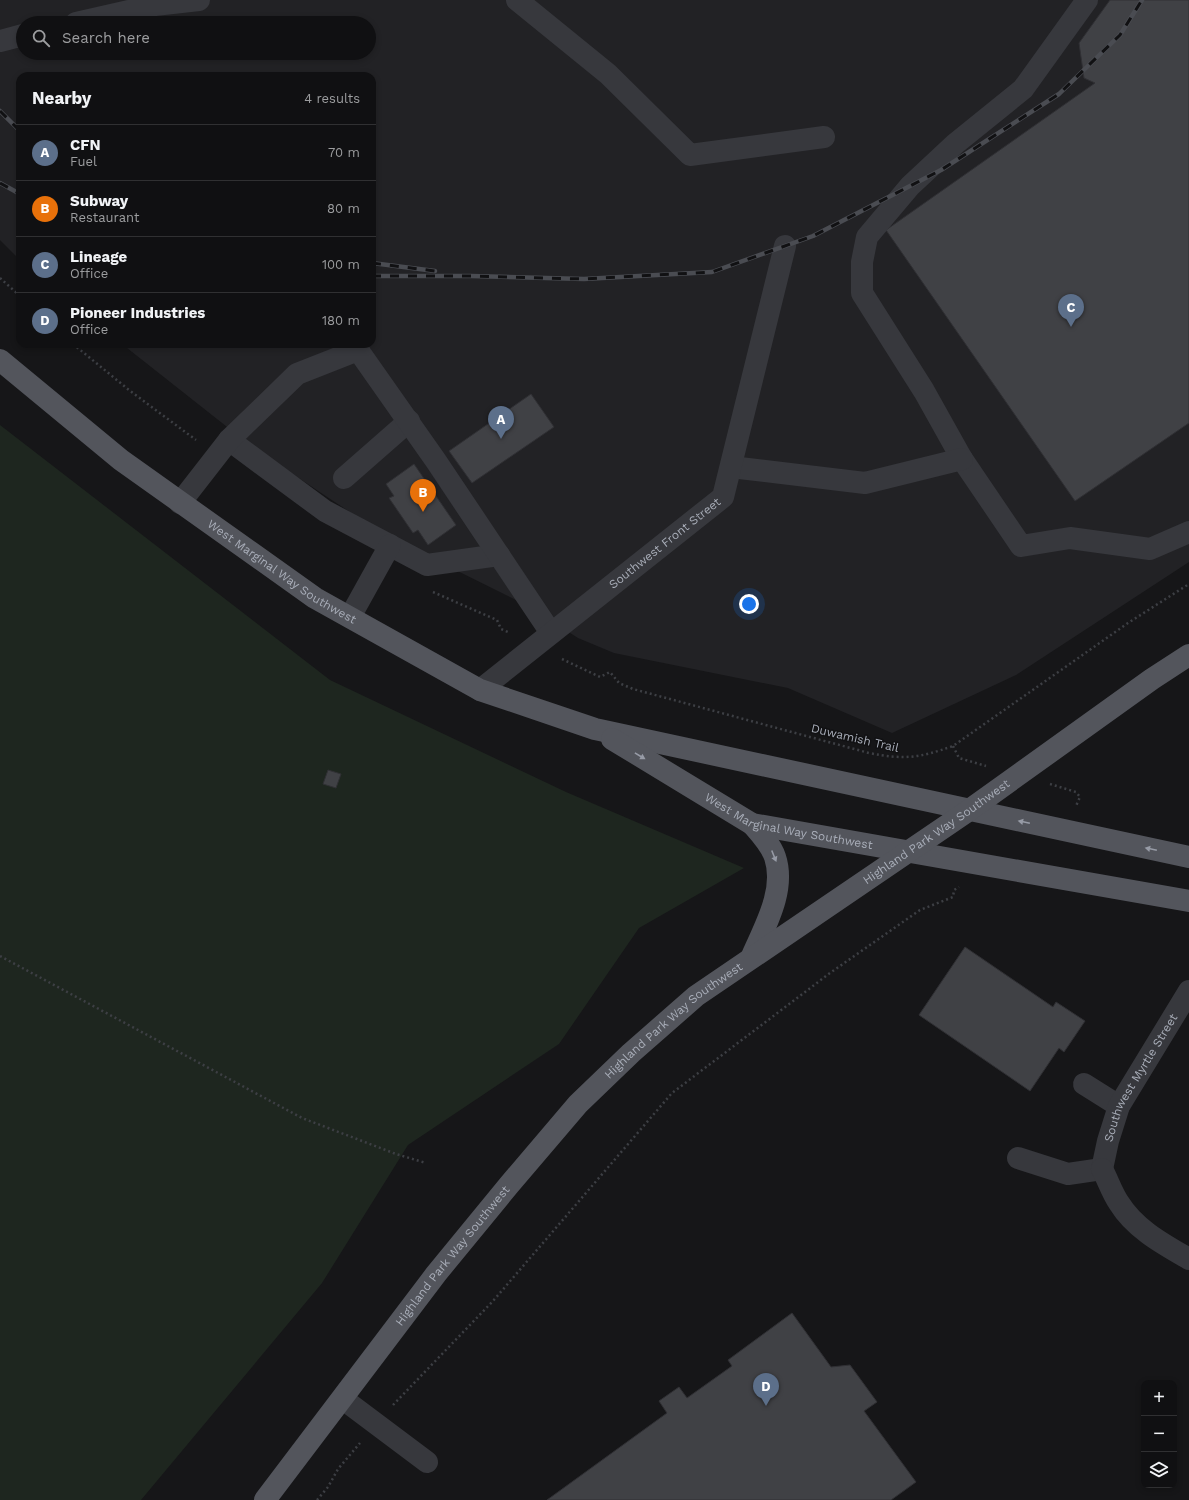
<!DOCTYPE html>
<html lang="en">
<head>
<meta charset="utf-8">
<style>
  :root { --surface:#101012; --page:#19191b; --text:#f1f3f6; --muted:#9c9d9f; --line:#303032; --accent:#1a73e8 }
  body { margin:0; font-family:"Work Sans",sans-serif; background:var(--page); color:var(--text) }
  .controls { position:absolute; right:12px; bottom:12px; display:grid; overflow:hidden; border-radius:8px; box-shadow:0 2px 6px #0003 }
  .controls button { width:36px; height:36px; display:grid; place-items:center; padding:0; border:0; border-bottom:1px solid var(--line); background:var(--surface); color:var(--text); font:20px sans-serif }
  .you { position:absolute; left:749px; top:604px; width:14px; height:14px; margin:-10px; border:3px solid #fff; border-radius:50%; background:#1a73e8; box-shadow:0 0 0 6px #1a73e833 }
  .badge { display:grid; place-items:center; width:26px; height:26px; border-radius:50%; background:var(--accent); color:#fff; font-size:13px; font-weight:700 }
  .pin { position:absolute; translate:-50% -33px; filter:drop-shadow(0 1px 2px #0008) }
  .pin::after { content:''; position:absolute; top:21px; width:14px; height:12px; background:inherit; clip-path:polygon(0 0,100% 0,50% 100%) }
  .list { margin:0; padding:0; list-style:none }
  h2 { display:flex; justify-content:space-between; align-items:center; height:52px; margin:0; padding:0 16px; font-size:17px }
  h2 small { font-size:13px; font-weight:400; color:var(--muted) }
  .list li { display:grid; grid-template-columns:26px 1fr auto; gap:12px; align-items:center; box-sizing:border-box; height:56px; padding:0 16px; border-top:1px solid var(--line) }
  .list b { display:block; font-size:15px; white-space:nowrap }
  .list p { margin:0; font-size:13px; white-space:nowrap; color:var(--muted) }
  .list em { font-size:13px; font-style:normal; color:var(--muted) }
  .icon { flex:none; width:22px; height:22px; fill:none; stroke:currentColor; stroke-width:2; stroke-linecap:round; stroke-linejoin:round }
  .map { position:relative; flex:none; width:1189px; height:1500px; overflow:hidden }
  .search { position:absolute; background:var(--surface); box-shadow:0 2px 6px #0003; left:16px; top:16px; width:360px; height:44px; display:flex; align-items:center; gap:10px; box-sizing:border-box; padding:0 14px; border-radius:22px; color:var(--muted); font-size:15px }
  .panel { position:absolute; background:var(--surface); box-shadow:0 2px 6px #0003; left:16px; top:72px; width:360px; height:276px; border-radius:12px }
  .map>svg:first-child { display:block }
</style>
</head>
<body>
<div class="map">
<svg width="1189" height="1500" viewBox="0 0 1189 1500">
  <rect width="100%" height="100%" fill="#161618"/>
  <!-- built -->
  <path fill="#222225" fill-rule="evenodd" d="M0,0H1189V562L1016,675L892,733L788,688L614,653L578,638L528,606L383,534L255,449L122,344H372V76H20V260L0,240ZM23,23H369V53H23Z"/>
  <!-- green -->
  <path fill="#1e261f" d="M0,425L330,680L566,792L744,868L639,928L559,1044L408,1145L322,1283L141,1500H0Z"/>
  <!-- building -->
  <path fill="#404145" stroke="#303034" d="M1110,0H1189V423L1075,501L886,230L1095,83L1084,78L1079,43Z
    M531,394L554,427L472,483L449,451Z
    M414,464L456,525L428,545L418,530L413,533L389,498L394,496L386,484Z
    M328,770L341,774L336,788L323,784Z
    M965,947L1053,1007L1056,1002L1085,1021L1064,1052L1059,1048L1030,1091L919,1015Z
    M792,1313L831,1367L850,1365L877,1402L864,1411L916,1482L891,1500H547L667,1413L659,1401L679,1387L687,1398L732,1366L728,1360Z"/>
  <g fill="none" stroke-linecap="round" stroke-linejoin="round">
    <!-- path -->
    <path stroke="#3d3f44" stroke-width="2.5" stroke-dasharray="2 3" stroke-linecap="butt" d="M0,278L20,296
      M73,344L129,390L196,440
      M433,592L497,620L501,629L510,633
      M562,659L600,677L610,672L619,683L633,689L869,753C905,760 919,758 953,746L1128,623L1189,584
      M953,746L959,758L986,766
      M1050,784L1076,792L1080,797L1076,806
      M0,956L302,1118L396,1154L426,1163
      M393,1405L493,1301L672,1093L830,973L920,910L953,897L954,890L959,887
      M317,1500L328,1487L338,1469L360,1443"/>
    <!-- minor -->
    <g stroke="#37383d" stroke-width="22">
      <path d="M517,0L608,74L690,155L824,137"/>
      <path d="M1087,0L1023,89L955,144L910,186L867,237L862,262V293L924,391L962,459L1021,546L1070,538L1150,549L1189,532"/>
      <path d="M76,23L155,5L199,0"/>
      <path d="M0,41L23,35"/>
      <path d="M229,440L325,511L427,565L499,555"/>
      <path d="M731,467L865,483L962,459"/>
      <path d="M344,478L409,421"/>
      <path d="M180,503L229,440L297,374L358,350L436,461L551,633"/>
      <path d="M350,617L390,545"/>
      <path id="s1" d="M480,690L723,497L785,246"/>
      <path d="M1084,1084L1119,1106"/>
      <path d="M1018,1158L1068,1174L1102,1169"/>
      <path id="s2" d="M1102,1169L1108,1141L1119,1106L1189,991"/>
      <path d="M1102,1169C1108,1180 1112,1193 1119,1203C1135,1229 1163,1244 1189,1259"/>
      <path d="M343,1399L427,1462"/>
    </g>
    <!-- major -->
    <g stroke="#53555c" stroke-width="22">
      <path id="s3" d="M0,360L121,460L315,598L480,690L595,729L1189,857"/>
      <path id="s4" d="M612,739L752,824L1189,901"/>
      <path d="M752,956C765,926 786,890 775,857C771,845 760,833 752,824"/>
      <path id="s5" d="M265,1500L436,1274L509,1185L578,1104L631,1053L696,996L968,811L1152,679L1189,655"/>
    </g>
    <defs>
      <path id="rail" d="M0,111L20,131
        M0,183L20,194
        M372,263L435,271
        M372,276H471L584,279L712,272L813,236L941,170L1059,94L1120,35L1142,0"/>
    </defs>
    <!-- rail casing -->
    <use href="#rail" stroke="#4a4c52" stroke-width="4.5"/>
    <!-- rail -->
    <use href="#rail" stroke="#111113" stroke-width="3" stroke-dasharray="9" stroke-linecap="butt"/>
  </g>
  <!-- one-way arrows -->
  <defs><path id="oneway-solid" d="M-6-.8H1V-3.2L6.5 0L1 3.2V.8H-6Z"/></defs>
  <g fill="#979ba6">
    <use href="#oneway-solid" transform="translate(640 756) rotate(31)"/>
    <use href="#oneway-solid" transform="translate(1024 822) rotate(-168)"/>
    <use href="#oneway-solid" transform="translate(1151 849) rotate(-168)"/>
    <use href="#oneway-solid" transform="translate(774 856) rotate(68)"/>
  </g>
  <g text-anchor="middle" dominant-baseline="central" stroke-width="3" stroke-linejoin="round" paint-order="stroke">
    <!-- street labels -->
    <g font-size="12" fill="#a8adb8" stroke="#111113">
      <text stroke="none"><textPath href="#s1" startOffset="236">Southwest Front Street</textPath></text>
      <text stroke="none"><textPath href="#s3" startOffset="353">West Marginal Way Southwest</textPath></text>
      <text transform="translate(855 738) rotate(13)">Duwamish Trail</text>
      <text stroke="none"><textPath href="#s4" startOffset="198">West Marginal Way Southwest</textPath></text>
      <text stroke="none"><textPath href="#s5" startOffset="956">Highland Park Way Southwest</textPath></text>
      <text stroke="none"><textPath href="#s5" startOffset="632">Highland Park Way Southwest</textPath></text>
      <text stroke="none"><textPath href="#s2" startOffset="100">Southwest Myrtle Street</textPath></text>
      <text stroke="none"><textPath href="#s5" startOffset="308">Highland Park Way Southwest</textPath></text>
    </g>
  </g>
</svg>
<div class="controls">
<button>+</button>
<button>−</button>
<button><svg class="icon" aria-label="layers" viewBox="0 0 24 24"><path d="M12 4l9 5-9 5-9-5zM3 14l9 5 9-5"/></svg></button>
</div>
<div class="you"></div>
<div class="pin badge" style="left:501px;top:439px;background:#5c6f8a">A</div>
<div class="pin badge" style="left:423px;top:512px;background:#e8710a">B</div>
<div class="pin badge" style="left:1071px;top:327px;background:#5c6f8a">C</div>
<div class="pin badge" style="left:766px;top:1406px;background:#5c6f8a">D</div>
<div class="search"><svg class="icon" aria-label="search" viewBox="0 0 24 24"><circle cx="10" cy="10" r="6"/><path d="M15 15l6 6"/></svg>Search here</div>
<section class="panel">
<h2>Nearby<small>4 results</small></h2>
<ul class="list">
<li><span class="badge" style="background:#5c6f8a">A</span><div><b>CFN</b><p>Fuel</p></div><em>70 m</em></li>
<li><span class="badge" style="background:#e8710a">B</span><div><b>Subway</b><p>Restaurant</p></div><em>80 m</em></li>
<li><span class="badge" style="background:#5c6f8a">C</span><div><b>Lineage</b><p>Office</p></div><em>100 m</em></li>
<li><span class="badge" style="background:#5c6f8a">D</span><div><b>Pioneer Industries</b><p>Office</p></div><em>180 m</em></li>
</ul>
</section>
</div>
</body>
</html>
